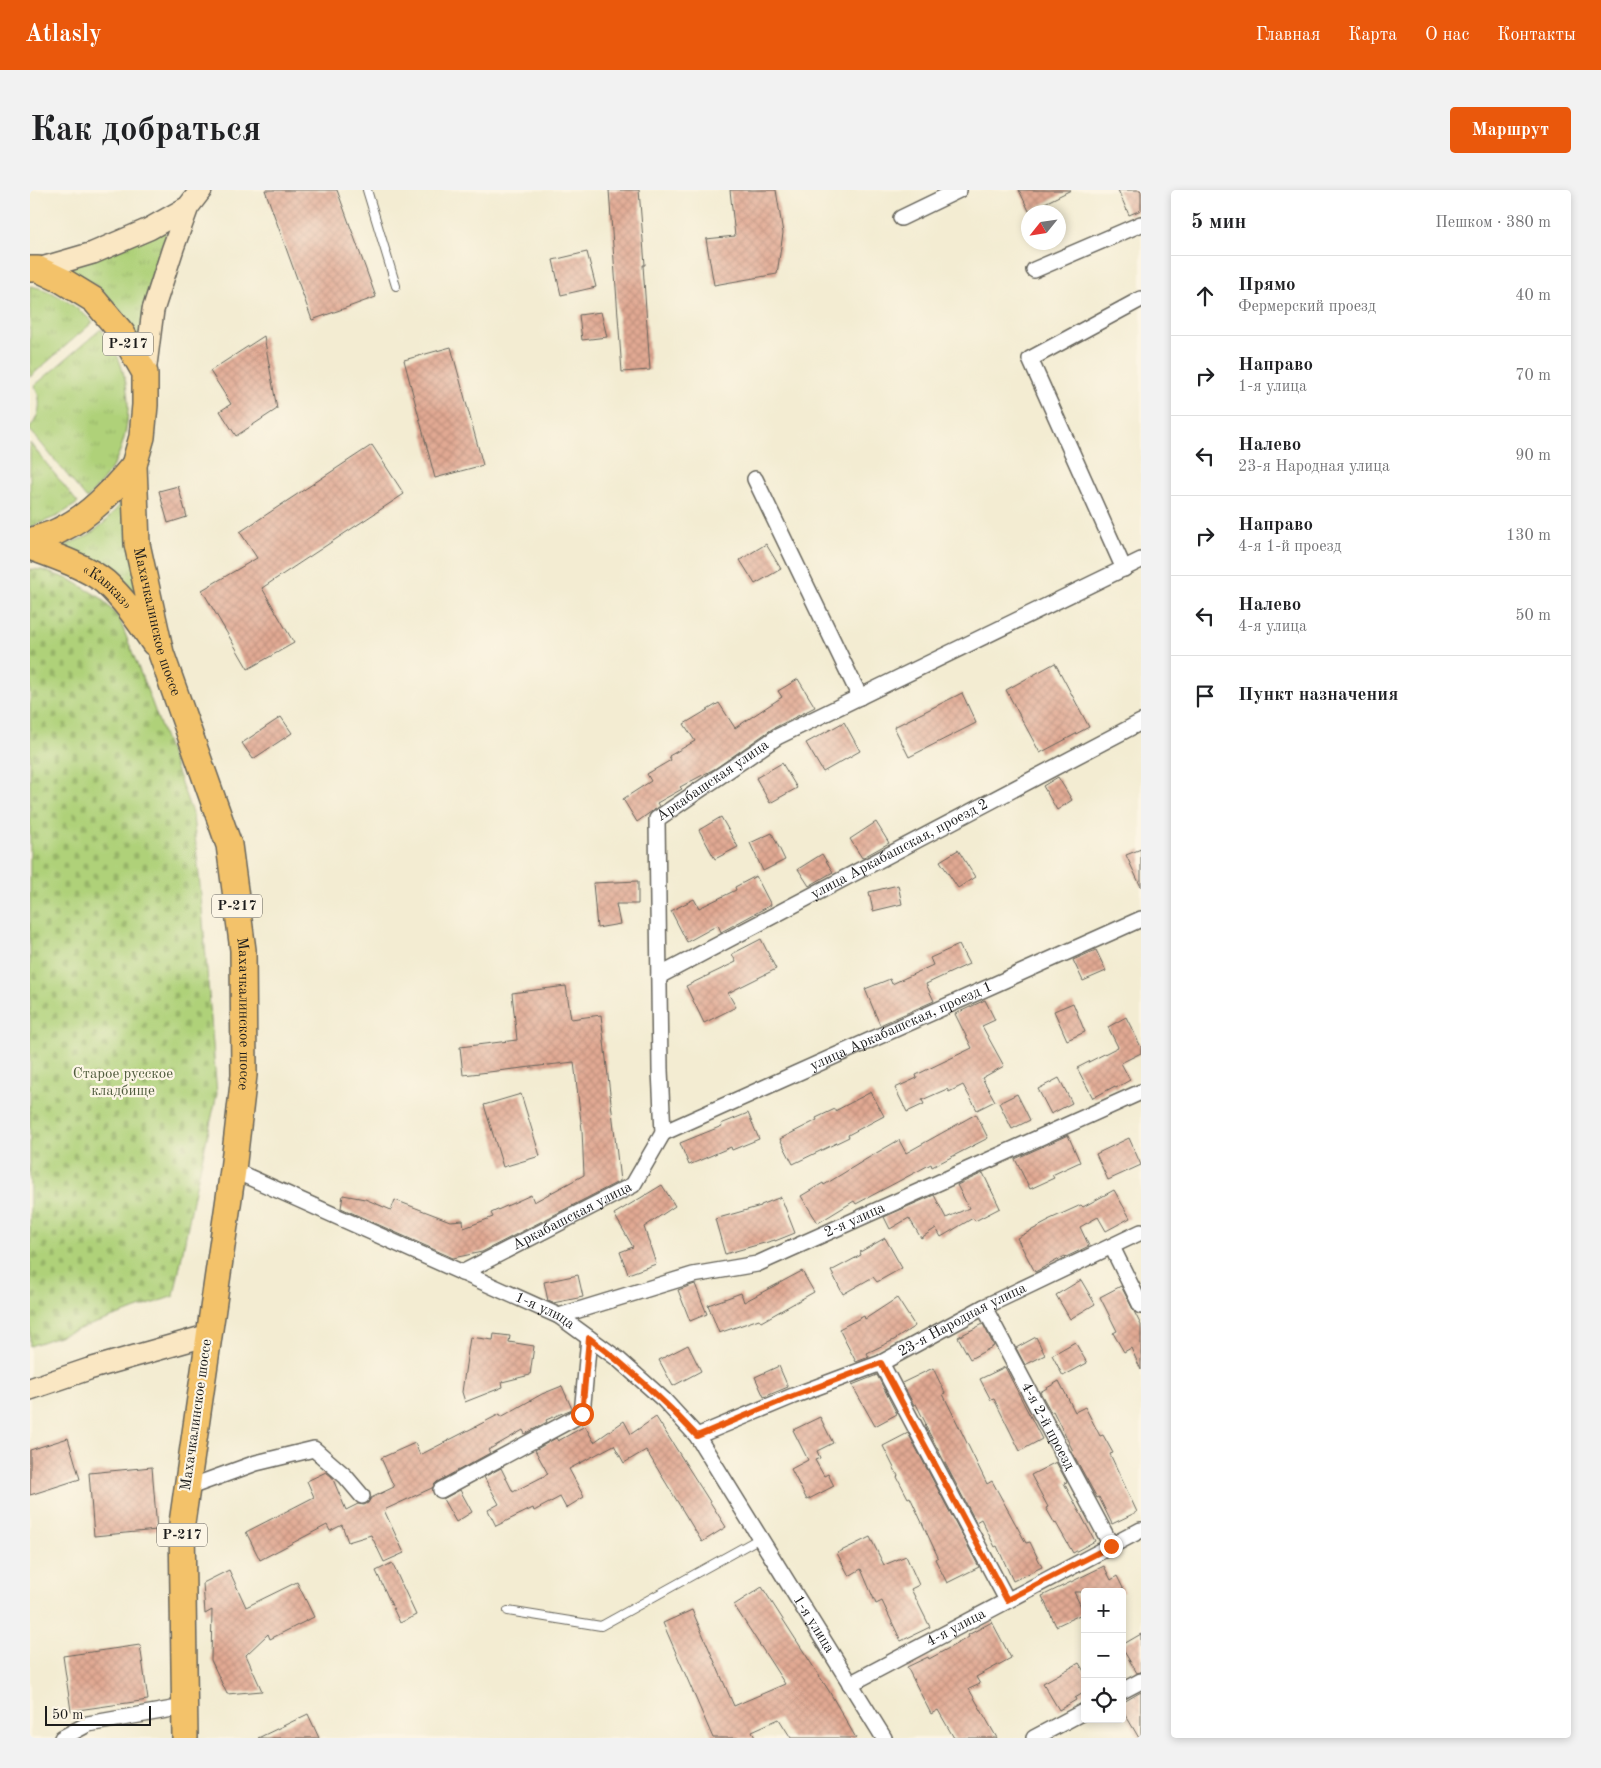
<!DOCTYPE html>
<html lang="ru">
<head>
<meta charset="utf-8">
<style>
  :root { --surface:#fff; --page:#f2f2f2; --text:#202124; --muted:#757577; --line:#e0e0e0; --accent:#ea580c }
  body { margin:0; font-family:"Old Standard TT",serif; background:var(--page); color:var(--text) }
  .controls { position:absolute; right:15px; bottom:15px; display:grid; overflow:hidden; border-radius:5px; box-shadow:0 2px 8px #0003 }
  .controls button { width:45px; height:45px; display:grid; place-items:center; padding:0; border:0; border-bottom:1px solid var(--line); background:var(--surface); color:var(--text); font:25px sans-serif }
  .compass { position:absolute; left:991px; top:15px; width:45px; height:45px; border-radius:50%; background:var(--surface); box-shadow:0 2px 8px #0003; rotate:240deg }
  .scale { position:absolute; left:15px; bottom:12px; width:106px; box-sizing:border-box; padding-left:5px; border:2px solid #1c1c1c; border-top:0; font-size:14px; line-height:18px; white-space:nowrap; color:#1c1c1c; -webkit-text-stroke:4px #fcf5e5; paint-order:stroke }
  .stop { position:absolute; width:15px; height:15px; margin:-11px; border:4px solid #ea580c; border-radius:50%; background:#fff }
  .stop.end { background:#ea580c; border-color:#fff; box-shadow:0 1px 5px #0008 }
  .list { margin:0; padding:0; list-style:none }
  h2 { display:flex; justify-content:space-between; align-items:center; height:65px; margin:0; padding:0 20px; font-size:21px }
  h2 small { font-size:16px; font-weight:400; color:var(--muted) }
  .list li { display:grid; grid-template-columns:32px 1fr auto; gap:15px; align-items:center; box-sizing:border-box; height:80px; padding:0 20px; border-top:1px solid var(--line) }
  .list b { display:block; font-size:19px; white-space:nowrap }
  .list p { margin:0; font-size:16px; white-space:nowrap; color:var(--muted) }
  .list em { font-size:16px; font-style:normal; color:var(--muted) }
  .icon { flex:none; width:28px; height:28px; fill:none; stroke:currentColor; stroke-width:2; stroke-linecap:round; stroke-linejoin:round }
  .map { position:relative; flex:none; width:1111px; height:1548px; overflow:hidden; border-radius:5px }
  header { display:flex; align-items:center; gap:30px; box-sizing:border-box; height:70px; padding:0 25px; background:var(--accent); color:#fff }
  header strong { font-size:24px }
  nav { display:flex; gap:28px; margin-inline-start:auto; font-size:18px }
  .intro { display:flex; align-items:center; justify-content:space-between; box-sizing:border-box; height:120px; padding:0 30px }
  h1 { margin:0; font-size:35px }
  .button { padding:12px 22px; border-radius:5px; background:var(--accent); color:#fff; font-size:18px; font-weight:700 }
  main { display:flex; gap:30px; padding:0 30px }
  aside { flex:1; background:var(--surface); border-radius:5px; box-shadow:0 2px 8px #0003 }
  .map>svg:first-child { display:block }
</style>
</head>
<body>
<header>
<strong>Atlasly</strong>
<nav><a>Главная</a><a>Карта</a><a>О нас</a><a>Контакты</a></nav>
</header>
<div class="intro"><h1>Как добраться</h1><a class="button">Маршрут</a></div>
<main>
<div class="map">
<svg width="1111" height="1548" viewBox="0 0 1111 1548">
  <defs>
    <pattern id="grass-tufts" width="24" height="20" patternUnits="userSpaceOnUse" patternTransform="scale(1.25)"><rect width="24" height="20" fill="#afd179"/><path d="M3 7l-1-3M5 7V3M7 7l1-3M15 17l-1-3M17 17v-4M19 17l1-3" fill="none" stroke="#96b368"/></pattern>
    <pattern id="cemetery-stones" width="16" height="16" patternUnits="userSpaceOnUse" patternTransform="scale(1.25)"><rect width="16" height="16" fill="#afd179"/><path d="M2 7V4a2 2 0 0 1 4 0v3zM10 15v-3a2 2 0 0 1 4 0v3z" fill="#96b368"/></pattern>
    <pattern id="building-cross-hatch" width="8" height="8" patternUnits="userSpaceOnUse" patternTransform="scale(1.25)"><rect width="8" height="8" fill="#e1a993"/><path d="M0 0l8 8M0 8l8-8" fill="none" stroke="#c0917e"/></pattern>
  </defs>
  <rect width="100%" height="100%" fill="#fcf5e5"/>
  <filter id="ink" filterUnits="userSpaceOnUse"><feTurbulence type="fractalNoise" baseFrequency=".02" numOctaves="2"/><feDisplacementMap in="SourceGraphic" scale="10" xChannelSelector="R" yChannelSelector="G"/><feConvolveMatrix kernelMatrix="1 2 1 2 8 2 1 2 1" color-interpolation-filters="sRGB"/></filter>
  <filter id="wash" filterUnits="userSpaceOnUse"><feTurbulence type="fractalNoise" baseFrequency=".0096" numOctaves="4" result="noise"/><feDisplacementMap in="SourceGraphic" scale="20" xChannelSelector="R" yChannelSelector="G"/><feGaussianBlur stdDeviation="1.12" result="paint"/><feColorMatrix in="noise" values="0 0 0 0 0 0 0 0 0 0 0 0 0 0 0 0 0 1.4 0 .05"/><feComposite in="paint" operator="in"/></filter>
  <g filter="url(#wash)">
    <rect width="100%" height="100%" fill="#f3ecd2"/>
    <!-- grass -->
    <path fill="url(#grass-tufts)" stroke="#66764a" d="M130,41L137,44C120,82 114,111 111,153C92,120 72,91 34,79Z
      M0,96C25,100 45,116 63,132L0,187Z
      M71,139C75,146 80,152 84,159C102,193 103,237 85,272C78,286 67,297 57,309L0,240V238C10,225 13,210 4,196Z
      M0,253L48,313L28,326L0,337Z
      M95,309L112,417L25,359L58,346L75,332Z"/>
    <!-- cemetery -->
    <path fill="url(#cemetery-stones)" stroke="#66764a" d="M0,379L12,380L41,390L71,408L89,428L121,510L163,626L171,706L187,904L164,1005L144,1106L0,1156Z"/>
    <g id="blocks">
      <!-- building -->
      <path fill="url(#building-cross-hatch)" d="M235,0H307L346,107L282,130Z
        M579,0H609L615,75H613L620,180L592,182Z
        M700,0H746L753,43L747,84L684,95L676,49L705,46Z
        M989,0H1041L999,21Z
        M1088,0H1111V20L1099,25Z
        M557,62L566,97L531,105L523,70Z
        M571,122L577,147L552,150L549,125Z
        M234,146L247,219L206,246L190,221L201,214L180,181Z
        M421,157L453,275L405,288L374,170Z
        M342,255L374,304L232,398L264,453L218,479L172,400L227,368L210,342Z
        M148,296L157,327L138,333L129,301Z
        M736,354L751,379L725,394L710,370Z
        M1025,473L1059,537L1010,563L976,500Z
        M768,489L785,517L742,539L686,578L650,597L652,599L627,613L629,616L607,632L593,609L621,591L617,584L641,570L639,566L665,551L654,534L689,513L705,538L752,507L748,501Z
        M932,503L946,533L879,567L864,537Z
        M251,527L262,543L223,569L212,553Z
        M814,532L830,561L793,582L776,553Z
        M752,573L767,598L740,613L726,588Z
        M1028,587L1042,610L1027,620L1013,596Z
        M691,627L708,657L685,669L669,640Z
        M846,632L859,653L832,668L820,649Z
        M742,643L755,670L733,681L720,653Z
        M1111,659V697L1096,665Z
        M928,660L945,687L928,698L910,671Z
        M792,664L803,682L779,696L768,679Z
        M726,686L741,715L691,742L688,735L657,752L641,721L664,709L669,718L706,700L705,697Z
        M608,691V714H586L590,734L567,738L563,693Z
        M868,695L872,714L843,721L839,702Z
        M731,749L746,779L698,803L706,817L674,833L656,796L706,772L702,764Z
        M929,755L939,774L896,794L904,811L850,835L835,799L860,789L862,794L903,775L900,768Z
        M1066,760L1076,781L1053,791L1043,770Z
        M536,796L541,829L571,825L590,991L452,1062L423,1068L311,1018L313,1005L335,1009L361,1020L365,1010L420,1031L433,1030L434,1038L463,1027L461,1023L501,1005L504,1012L554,985L552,940L544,872L433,885L430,857L487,850L482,803Z
        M955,810L965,830L952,836L974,876L952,888L965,911L947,920L933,895L919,902L917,899L892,910L894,914L877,922L865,898L887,888L886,885L942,858L925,824Z
        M1043,813L1055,842L1037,850L1024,821Z
        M1096,827L1111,857V863L1091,873L1100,890L1086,898L1085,896L1063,908L1047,878L1088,857L1078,837Z
        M1029,888L1042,913L1021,924L1008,899Z
        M841,902L854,926L818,945L819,947L763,974L750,949L787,930L786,928L805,919V921Z
        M491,904L510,966L473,977L454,915Z
        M987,904L1000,930L982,939L969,913Z
        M718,923L729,949L702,960L701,957L659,975L650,953L692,936L691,934Z
        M946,924L958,948L902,977L901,974L826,1014L824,1011L788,1033L771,1006L793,993L794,995L848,962L869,950L876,963Z
        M1038,945L1050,972L1022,985L1024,988L1000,999L985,969Z
        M1099,948L1111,975L1078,990L1066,964Z
        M953,983L970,1018L945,1031L943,1028L911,1047L906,1038L891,1048L879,1028L860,1039L854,1027L904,1005L916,1028L939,1018L927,995Z
        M632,995L645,1016L614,1037L626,1074L598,1084L590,1062L603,1057L584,1024Z
        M1084,1000L1100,1028L1076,1041L1068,1027L1050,1037L1059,1056L1036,1067L1035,1066L1005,1082L987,1048L1019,1031L1018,1030L1051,1015L1053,1017Z
        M751,1007L765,1043L745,1051V1050L695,1064L685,1029L731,1016V1015Z
        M855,1048L872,1078L847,1092L843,1087L813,1104L801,1081L831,1065L830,1062Z
        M772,1081L784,1102L731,1132L729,1129L689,1143L678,1115L711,1103L714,1112Z
        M548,1085L553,1107L523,1113L518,1111L514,1092Z
        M1051,1090L1065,1114L1040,1129L1026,1105Z
        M665,1094L677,1124L660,1131L648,1100Z
        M1091,1096L1111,1135V1180L1101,1158L1094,1162L1083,1143L1087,1141L1070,1107Z
        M867,1108L885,1136L864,1150L837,1163L839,1167L826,1172L809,1139L834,1126L835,1129Z
        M953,1134L964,1156L940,1169L928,1147Z
        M464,1144L480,1146L479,1152L504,1156L500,1185L472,1192L473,1197L435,1212L432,1202L440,1147L463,1150Z
        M1006,1147L1015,1165L995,1175L986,1158Z
        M1045,1152L1057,1173L1033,1186L1022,1165Z
        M658,1155L671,1181L643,1196L629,1170Z
        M749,1176L758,1197L734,1207L725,1187Z
        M975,1177L1012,1249L990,1261L964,1209L961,1210L950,1189Z
        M903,1178L915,1203L913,1204L957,1294L962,1291L996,1353L1000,1352L1012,1377L983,1391L967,1356L965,1357L951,1329L946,1332L895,1235L896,1234L886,1214L884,1215L872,1193Z
        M847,1185L867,1224L845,1236L822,1195Z
        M1029,1191L1045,1222L1055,1217L1070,1246L1073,1245L1083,1263L1080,1264L1107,1322L1082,1334L1069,1307L1067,1308L1042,1262L1043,1261L1023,1221L1021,1222L1010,1202Z
        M532,1196L542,1219L516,1230L517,1232L495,1244L493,1240L458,1260L460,1263L407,1292L402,1298L354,1320L374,1363L354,1372L341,1345L318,1352L312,1335L300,1341L297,1335L230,1370L216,1342L284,1307L277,1291L296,1282L302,1287L316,1320L328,1314L334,1315L338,1313L341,1308L364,1297L351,1268L385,1253L390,1265L470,1224L471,1227L512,1204Z
        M626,1227L696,1337L672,1352L616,1260L594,1273L584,1255L539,1279L554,1307L536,1318L530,1307L504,1321L503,1318L466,1336L458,1320L469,1314L454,1287L471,1278L483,1302L518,1284L505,1260L526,1248L528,1251L555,1236L564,1252L594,1231L601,1244Z
        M790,1227L803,1253L787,1261L790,1268L785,1270L794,1286L798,1284L804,1296L777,1310L761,1279L778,1270L763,1240Z
        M878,1243L949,1377L917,1393L905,1369L908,1367L880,1307L878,1308L867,1287L868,1286L853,1256Z
        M38,1248L50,1289L0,1305V1260Z
        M1026,1272L1037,1292L1034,1293L1065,1351L1043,1363L1026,1333L1025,1334L1016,1318L1018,1317L1001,1285Z
        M122,1277L127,1340L64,1346L59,1283Z
        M430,1300L442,1322L426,1332L413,1309Z
        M840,1347L854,1375L876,1366L889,1395L881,1399L900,1437L871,1451L852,1411L846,1414L831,1379L819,1386L807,1363Z
        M362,1373L386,1425L370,1433L346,1381Z
        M1074,1376L1081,1390L1087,1386L1095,1402H1044L1054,1423L1026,1436L1012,1406Z
        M199,1380L216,1417L267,1392L284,1427L240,1449L238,1444L216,1465L232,1501L197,1504L181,1470L182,1420L175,1424L173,1393Z
        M732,1397L799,1501L826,1548H761L749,1529L722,1541L725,1548H683L633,1433L662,1420L704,1516L755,1494L704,1415Z
        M962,1432L981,1468L946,1487L950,1494L939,1499L967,1548H924L908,1520L901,1524L877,1477L898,1467L899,1469L939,1447L938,1445Z
        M1111,1444V1482L1107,1483L1092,1458V1455Z
        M110,1455L118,1510L41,1521L33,1466Z
        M1049,1473L1055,1483V1502L1045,1508L1046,1510L1029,1520L1013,1493Z
        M1111,1502V1548H1109L1092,1519V1513Z
        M278,1524L289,1548H228Z"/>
    </g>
  </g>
  <g filter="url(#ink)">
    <use href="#blocks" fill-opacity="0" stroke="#67655c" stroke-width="1"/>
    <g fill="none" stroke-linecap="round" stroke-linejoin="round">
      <defs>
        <path id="service" d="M337,0L366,96
          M478,1421L571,1436L730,1348"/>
        <g id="minor">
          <path d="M871,28L929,0"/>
          <path d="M1004,80L1111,34"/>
          <path d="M725,289L830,507"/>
          <path d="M1094,379L1000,169L1111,109"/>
          <path id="s1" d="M629,786L1111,532"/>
          <path id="s2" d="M633,943L1111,729"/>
          <path id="s3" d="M203,980L529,1126L588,1169L634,1210L667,1246L854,1548"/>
          <path d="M1082,1057L1111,1116"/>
          <path id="s4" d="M432,1083L603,995L633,943L630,880L627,629L747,547L1111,370"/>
          <path id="s5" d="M954,1117L1081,1355"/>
          <path id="s6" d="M529,1126L663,1085L727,1074L1111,902"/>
          <path d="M851,1173L977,1410"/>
          <path id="s7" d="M667,1246L763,1206L851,1173L954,1117L1111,1042"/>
          <path d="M157,1298L226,1273L284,1259L315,1286L332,1306"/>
          <path d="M411,1300L552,1224L559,1148"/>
          <path id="s8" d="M820,1494L1111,1340"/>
          <path d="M1092,1501L1111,1491"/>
          <path d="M32,1548L58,1534L154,1517"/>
          <path d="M1004,1548L1055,1521"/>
        </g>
        <path id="secondary" d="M8,79L63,63L119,39L158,17
          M115,183L123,120L143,58L158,17L171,0
          M0,1199L59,1179L179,1145"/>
        <g id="trunk">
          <path id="s9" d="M0,79H8L33,91L64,110L92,143L115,183V215L112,247L104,275L107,354L131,463L199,655L213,760L214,885L203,980L152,1333L155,1548"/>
          <path d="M0,351C10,347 21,345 30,340C60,326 83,300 104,275"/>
          <path id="s10" d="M0,357C22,365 57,377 75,392C94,409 109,431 124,453"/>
        </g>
      </defs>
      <!-- service casing -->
      <use href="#service" stroke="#67655c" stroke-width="10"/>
      <!-- minor casing -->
      <use href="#minor" stroke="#67655c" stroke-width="18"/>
      <!-- secondary casing -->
      <use href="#secondary" stroke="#67655c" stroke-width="24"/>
      <!-- trunk casing -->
      <use href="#trunk" stroke="#67655c" stroke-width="28"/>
      <!-- service -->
      <use href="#service" stroke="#fff" stroke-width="8"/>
      <!-- minor -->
      <use href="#minor" stroke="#fff" stroke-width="15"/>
      <!-- secondary -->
      <use href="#secondary" stroke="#fae7c3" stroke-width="21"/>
      <!-- trunk -->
      <use href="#trunk" stroke="#f3c26a" stroke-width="25"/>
    </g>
  </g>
  <g fill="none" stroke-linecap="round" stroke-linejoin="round" filter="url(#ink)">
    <!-- route -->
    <path stroke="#ea580c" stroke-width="6" d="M552,1224L559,1148C599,1178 633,1209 667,1246L763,1206L851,1173L977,1410L1081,1356"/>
  </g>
  <g text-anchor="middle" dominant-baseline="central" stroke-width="4.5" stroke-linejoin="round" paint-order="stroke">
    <!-- shield labels -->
    <g fill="#fcf5e5" stroke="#5f5d58" stroke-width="1">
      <rect x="73" y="142.5" width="50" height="23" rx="4"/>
      <rect x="182" y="704.5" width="50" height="23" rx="4"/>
      <rect x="127" y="1333.5" width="50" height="23" rx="4"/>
    </g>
    <g font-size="14" font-weight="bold" fill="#1c1c1c">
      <text x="98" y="154">Р-217</text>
      <text x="207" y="716">Р-217</text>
      <text x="152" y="1345">Р-217</text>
    </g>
    <!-- street labels -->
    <g font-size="15" fill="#1c1c1c" stroke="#fcf5e5">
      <text stroke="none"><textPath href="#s10" startOffset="88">«Кавказ»</textPath></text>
      <text stroke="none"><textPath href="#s9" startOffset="414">Махачкалинское шоссе</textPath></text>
      <text stroke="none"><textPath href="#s4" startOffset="634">Аркабашская улица</textPath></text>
      <text stroke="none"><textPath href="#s1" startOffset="272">улица Аркабашская, проезд 2</textPath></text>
      <text stroke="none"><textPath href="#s9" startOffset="819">Махачкалинское шоссе</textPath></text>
      <text stroke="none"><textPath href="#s2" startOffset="261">улица Аркабашская, проезд 1</textPath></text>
      <text stroke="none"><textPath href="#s4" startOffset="124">Аркабашская улица</textPath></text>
      <text stroke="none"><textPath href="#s6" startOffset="312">2-я улица</textPath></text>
      <text stroke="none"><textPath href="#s3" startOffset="342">1-я улица</textPath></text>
      <text stroke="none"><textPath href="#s7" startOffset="290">23-я Народная улица</textPath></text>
      <text transform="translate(167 1225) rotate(-82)">Махачкалинское шоссе</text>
      <text stroke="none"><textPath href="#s5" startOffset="135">4-я 2-й проезд</textPath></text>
      <text stroke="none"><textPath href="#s3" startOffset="762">1-я улица</textPath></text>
      <text stroke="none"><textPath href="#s8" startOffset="120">4-я улица</textPath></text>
    </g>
    <!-- park labels -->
    <g font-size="15" fill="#4f5b3d" stroke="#fcf5e5">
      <text x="93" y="884">Старое русское<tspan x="93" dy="17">кладбище</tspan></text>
    </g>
  </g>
</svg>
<div class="controls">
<button>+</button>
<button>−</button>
<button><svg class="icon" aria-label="locate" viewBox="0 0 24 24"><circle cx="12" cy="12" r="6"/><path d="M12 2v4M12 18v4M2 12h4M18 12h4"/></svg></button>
</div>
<svg class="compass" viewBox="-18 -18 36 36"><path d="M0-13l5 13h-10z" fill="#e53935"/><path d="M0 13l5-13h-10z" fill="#757577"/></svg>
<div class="scale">50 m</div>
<div class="stop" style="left:552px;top:1224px"></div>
<div class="stop end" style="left:1081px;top:1356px"></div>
</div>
<aside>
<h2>5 мин<small>Пешком · 380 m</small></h2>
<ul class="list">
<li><svg class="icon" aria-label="ahead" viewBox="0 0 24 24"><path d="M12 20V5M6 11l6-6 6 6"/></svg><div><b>Прямо</b><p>Фермерский проезд</p></div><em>40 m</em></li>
<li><svg class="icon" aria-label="right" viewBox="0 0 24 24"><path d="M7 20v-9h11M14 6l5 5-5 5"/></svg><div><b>Направо</b><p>1-я улица</p></div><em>70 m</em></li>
<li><svg class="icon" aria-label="left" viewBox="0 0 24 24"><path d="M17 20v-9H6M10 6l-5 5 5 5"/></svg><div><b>Налево</b><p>23-я Народная улица</p></div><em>90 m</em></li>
<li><svg class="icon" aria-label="right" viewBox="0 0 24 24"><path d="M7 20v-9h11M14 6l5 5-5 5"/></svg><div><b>Направо</b><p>4-я 1-й проезд</p></div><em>130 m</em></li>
<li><svg class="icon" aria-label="left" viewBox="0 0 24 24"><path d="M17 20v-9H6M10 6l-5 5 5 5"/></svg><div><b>Налево</b><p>4-я улица</p></div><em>50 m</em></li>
<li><svg class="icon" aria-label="arrive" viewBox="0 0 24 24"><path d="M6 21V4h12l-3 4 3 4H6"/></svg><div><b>Пункт назначения</b></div></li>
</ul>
</aside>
</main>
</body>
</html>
